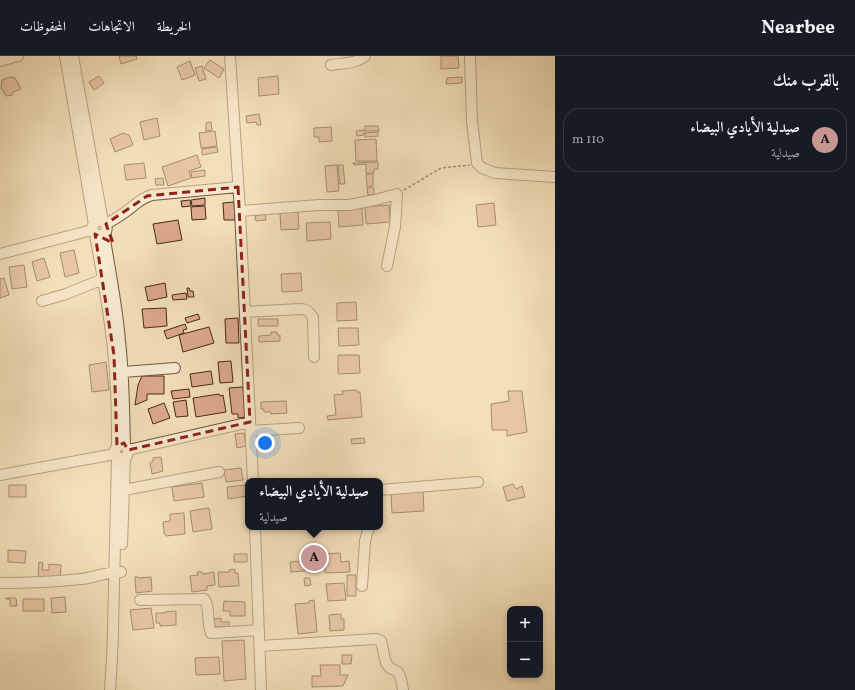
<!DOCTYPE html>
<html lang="ar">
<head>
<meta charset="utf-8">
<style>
  :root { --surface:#171b24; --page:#242831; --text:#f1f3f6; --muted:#9ea1a6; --line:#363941; --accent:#c59692 }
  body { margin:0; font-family:Vollkorn,Amiri,serif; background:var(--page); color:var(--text); direction:rtl }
  .controls { position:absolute; right:12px; bottom:12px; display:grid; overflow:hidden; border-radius:8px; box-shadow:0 2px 6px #0003 }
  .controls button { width:36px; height:36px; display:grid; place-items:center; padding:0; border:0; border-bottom:1px solid var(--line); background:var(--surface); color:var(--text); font:20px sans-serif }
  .you { position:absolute; left:265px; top:387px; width:14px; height:14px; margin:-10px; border:3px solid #fff; border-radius:50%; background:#1a73e8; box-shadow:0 0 0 6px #1a73e833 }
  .badge { display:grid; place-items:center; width:26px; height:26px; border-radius:50%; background:var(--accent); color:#111; font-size:13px; font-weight:700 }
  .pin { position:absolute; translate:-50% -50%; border:2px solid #fff; box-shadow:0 1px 4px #0006 }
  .popup { position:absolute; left:245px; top:422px; width:138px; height:52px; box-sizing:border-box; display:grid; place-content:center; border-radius:8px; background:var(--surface); filter:drop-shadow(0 1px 3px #0005); font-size:13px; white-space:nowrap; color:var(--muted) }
  .popup b { font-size:15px; color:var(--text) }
  .popup::after { content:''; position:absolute; left:50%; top:100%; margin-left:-8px; border:8px solid transparent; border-top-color:var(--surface) }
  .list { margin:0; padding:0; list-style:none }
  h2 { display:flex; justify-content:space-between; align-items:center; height:52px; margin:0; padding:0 16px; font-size:17px }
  h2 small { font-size:13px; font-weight:400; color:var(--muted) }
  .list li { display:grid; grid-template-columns:26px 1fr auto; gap:12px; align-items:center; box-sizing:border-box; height:64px; margin:0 8px 8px; padding:0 8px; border:1px solid var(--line); border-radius:16px }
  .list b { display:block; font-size:15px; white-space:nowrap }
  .list p { margin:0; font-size:13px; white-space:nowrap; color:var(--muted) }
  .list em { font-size:13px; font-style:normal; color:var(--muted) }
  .map { position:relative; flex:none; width:555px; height:634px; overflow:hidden; direction:ltr }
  header { display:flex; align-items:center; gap:24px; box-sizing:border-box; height:56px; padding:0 20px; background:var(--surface); border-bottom:1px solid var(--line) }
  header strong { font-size:19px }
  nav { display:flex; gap:22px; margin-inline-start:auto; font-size:14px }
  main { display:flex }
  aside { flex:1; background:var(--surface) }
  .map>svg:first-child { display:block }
</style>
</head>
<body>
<header>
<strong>Nearbee</strong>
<nav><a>الخريطة</a><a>الاتجاهات</a><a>المحفوظات</a></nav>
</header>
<main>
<aside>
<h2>بالقرب منك<small></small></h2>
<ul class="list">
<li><span class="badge">A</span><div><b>صيدلية الأيادي البيضاء</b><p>صيدلية</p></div><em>110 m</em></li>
</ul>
</aside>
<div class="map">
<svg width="555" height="634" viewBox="0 0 555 634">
  <rect width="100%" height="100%" fill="#f2deb9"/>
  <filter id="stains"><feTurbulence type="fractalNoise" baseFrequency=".005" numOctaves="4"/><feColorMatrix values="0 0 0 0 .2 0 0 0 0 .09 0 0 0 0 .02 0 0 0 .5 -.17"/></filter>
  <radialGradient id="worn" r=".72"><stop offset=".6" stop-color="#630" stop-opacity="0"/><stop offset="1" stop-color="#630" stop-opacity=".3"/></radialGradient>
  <!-- building -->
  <path fill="#dca88d" stroke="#452c13" d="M119,0H136L137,3L121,8Z
    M441,0H458L459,12L441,13Z
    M210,4L224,13L219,22L204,12Z
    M190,5L195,19L182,24L177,11Z
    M202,10L206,23L199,25L195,12Z
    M99,20L104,27L94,34L89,26Z
    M278,20L279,38L259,40L258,22Z
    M10,21L15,22L21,33L13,36L12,39L6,40L1,32L2,24Z
    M462,21V27L446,28L447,22Z
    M259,58L261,69H257L256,66L247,67L246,60Z
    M157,62L160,80L144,84L140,66Z
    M211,66L212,74L206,75V67Z
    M365,70H378L379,75H365Z
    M331,71L332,85L319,86V81H314V72Z
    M364,74V79L357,80L356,75Z
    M215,75L217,90L201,92L199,77Z
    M378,76V80L365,81V77Z
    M123,77L129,79L133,89L115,96L110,83Z
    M376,83L377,105H356L355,84Z
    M217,91L218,96L202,99V93Z
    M197,99L201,111L189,115L191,122L168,130L162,111Z
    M378,106V113H374V117H366V108L354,109L353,107Z
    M144,107L146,122L126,124L124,109Z
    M337,109L339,135L327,136L325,110Z
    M338,109H343L345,128H340Z
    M205,114V120L192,122L191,116Z
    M366,118H373V130L367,131Z
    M163,122L164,129H156L155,123Z
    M367,132H374V139H368Z
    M205,142V149L192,150L191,144Z
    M190,144L191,150L182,151L181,145Z
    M234,146L235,164H224L223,147Z
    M494,147L496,169L478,171L476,149Z
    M389,149L390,166L366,168L365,151Z
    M205,150L206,163L192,164L191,151Z
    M362,152L363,169L339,171L338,154Z
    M298,156L299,173L281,174L280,157Z
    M265,158L266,164L256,165L255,160Z
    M178,164L182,184L157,188L153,168Z
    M330,166L331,183L307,185L306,167Z
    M74,194L79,217L65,221L60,197Z
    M44,202L50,221L37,225L32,206Z
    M24,209L27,231L12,233L9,211Z
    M301,217L302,235L282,236L281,218Z
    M4,222L9,239L0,242V223Z
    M165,227L167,241L148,245L145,231Z
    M187,232H189L190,235H193L194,241H188Z
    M186,237L187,243L173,244L172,239Z
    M356,246L357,264L337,265V247Z
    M166,252L167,270L144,272L142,253Z
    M198,258L200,263L187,267L185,262Z
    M238,262L239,287H226L225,263Z
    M258,263H278V270H258Z
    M185,268L187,273L183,274L184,277L167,283L164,275Z
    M209,271L214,287L183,296L179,279Z
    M338,272H358L359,289L339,290Z
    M271,276H277V279H280V285L259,286V280L271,279Z
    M338,299H359L360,317L338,318Z
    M231,305L233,326L220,327L218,306Z
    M106,306L109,334L92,336L89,309Z
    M211,315L213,328L192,331L190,318Z
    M142,320H164V338H147V344L135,349L138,329Z
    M243,331L246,361L238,362V358H232L229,332Z
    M189,333L190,341L173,343L171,335Z
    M356,334L357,336H360L362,361L328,364L327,360L336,359L334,339L343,338L342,335Z
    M508,335H522L527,376L507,380V374H492L491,348L509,345Z
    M219,338L220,340L223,339L226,356L196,361L193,342Z
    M186,344L188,360L176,361L173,346Z
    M286,345L287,357L271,358V356H264V353H261V346Z
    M164,347L170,362L153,368L148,353Z
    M244,377L246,390L237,392L235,378Z
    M364,382L365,387L352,388L351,383Z
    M161,401L163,415L152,418L150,407L153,405V402Z
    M241,412L243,424L226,426L224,414Z
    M202,427L204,441L174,445L172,431Z
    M513,428L516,433L522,430L525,441L507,445L503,431Z
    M9,429H26V441H9Z
    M247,429L248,440L228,443L227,431Z
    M423,435L424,455L392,457L391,437Z
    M209,452L212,473L193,476L190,455Z
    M184,457L185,478L166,480L164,477L163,466L170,465V458Z
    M8,494L26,495L25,507L8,506Z
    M340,497L341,506L349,505L350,516L325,517L324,498Z
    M234,498H247V506H234Z
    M314,504V514L291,516L290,506Z
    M39,506L43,507L42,514H49V508L61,509L60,524L38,523Z
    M235,513V517H238L239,530L219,531L218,516H229V514Z
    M197,516H202L203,518L214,516L215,529L207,530V534L192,536L190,520L198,519Z
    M347,519H356V540H347Z
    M135,521H138L139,522L151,521L152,535L136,537Z
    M304,522H310L311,529L305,530Z
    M344,527L346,544L328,545L326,528Z
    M65,541L66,556L52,557L51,542Z
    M6,542H16L17,550H10V543H6Z
    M23,543H44V555H23Z
    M314,544L317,576L298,578L295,548L309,547V545Z
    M224,545L245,546V560H230V555H223Z
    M151,552L154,572L133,574L130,554Z
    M176,555V569L160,570V567H156V557H165V556Z
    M341,558V563H344V574L330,575L329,559Z
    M221,562V566H229V571H214V563Z
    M244,584L246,623L224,625L222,585Z
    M342,599H352L351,608H342Z
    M219,601L220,618L196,619L195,602Z
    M320,609H340V619H348L343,630L312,631V620H321Z"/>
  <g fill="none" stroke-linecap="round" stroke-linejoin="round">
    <defs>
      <path id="minor" d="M65,0L94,168
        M73,0L103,166
        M230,0L240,155L253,425
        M470,0L472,65L477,107L482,112L495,117L555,121
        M0,5L18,0
        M331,9C342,7 356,8 365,0
        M240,155L319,149H349L375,144L397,138L395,171L387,210
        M106,168C113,164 121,160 128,154C138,147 139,143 152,139L238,131
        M95,178C99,180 102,180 106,176C111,159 84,163 95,178C103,224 112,270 115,317C117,342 117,366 117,390
        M104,178C110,214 117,249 120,285C124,320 124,355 125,390
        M0,198L92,174
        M42,245L66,238L103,223
        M245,256L300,253C307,253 310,256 313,262L314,301
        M123,316L175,312
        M251,375L299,372
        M128,394L250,366
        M0,419L115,398
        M124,434L219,416
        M380,434L478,426
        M255,471L261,634
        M122,488L125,402
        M0,527C27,527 54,526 81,523C94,522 107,515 121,516
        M362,530L365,485L369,471
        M140,544L204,543C210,550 207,567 211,577H213L259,574
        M260,590L376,583L381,585L386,607L390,612L398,616L401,623L403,634
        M110,634C111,614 113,593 113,573C114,516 116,458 117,401C108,387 133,384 127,400L123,403L117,401"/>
    </defs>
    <!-- minor casing -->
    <use href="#minor" stroke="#70583c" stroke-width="12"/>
    <!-- path -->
    <path stroke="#452c13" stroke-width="1.5" stroke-dasharray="3 2" stroke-linecap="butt" d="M404,134L441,112L470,109"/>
    <!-- minor -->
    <use href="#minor" stroke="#f7ead2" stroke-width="10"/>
  </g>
  <!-- marked area -->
  <path d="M0 0H555V634H0ZM238,131L250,366L128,394L124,387L117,390L114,299L95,178L113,187L106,168L147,140Z" fill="#f2deb9" fill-opacity=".55" fill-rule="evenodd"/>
  <path fill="none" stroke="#8f2418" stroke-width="3" stroke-dasharray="8 5" stroke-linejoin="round" d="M238,131L250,366L128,394L124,387L117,390L114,299L95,178L113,187L106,168L147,140Z"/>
  <rect width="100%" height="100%" filter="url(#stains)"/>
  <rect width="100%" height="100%" fill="url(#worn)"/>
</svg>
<div class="controls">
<button>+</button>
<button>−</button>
</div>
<div class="you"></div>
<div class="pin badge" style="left:314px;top:502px">A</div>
<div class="popup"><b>صيدلية الأيادي البيضاء</b>صيدلية</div>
</div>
</main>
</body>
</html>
